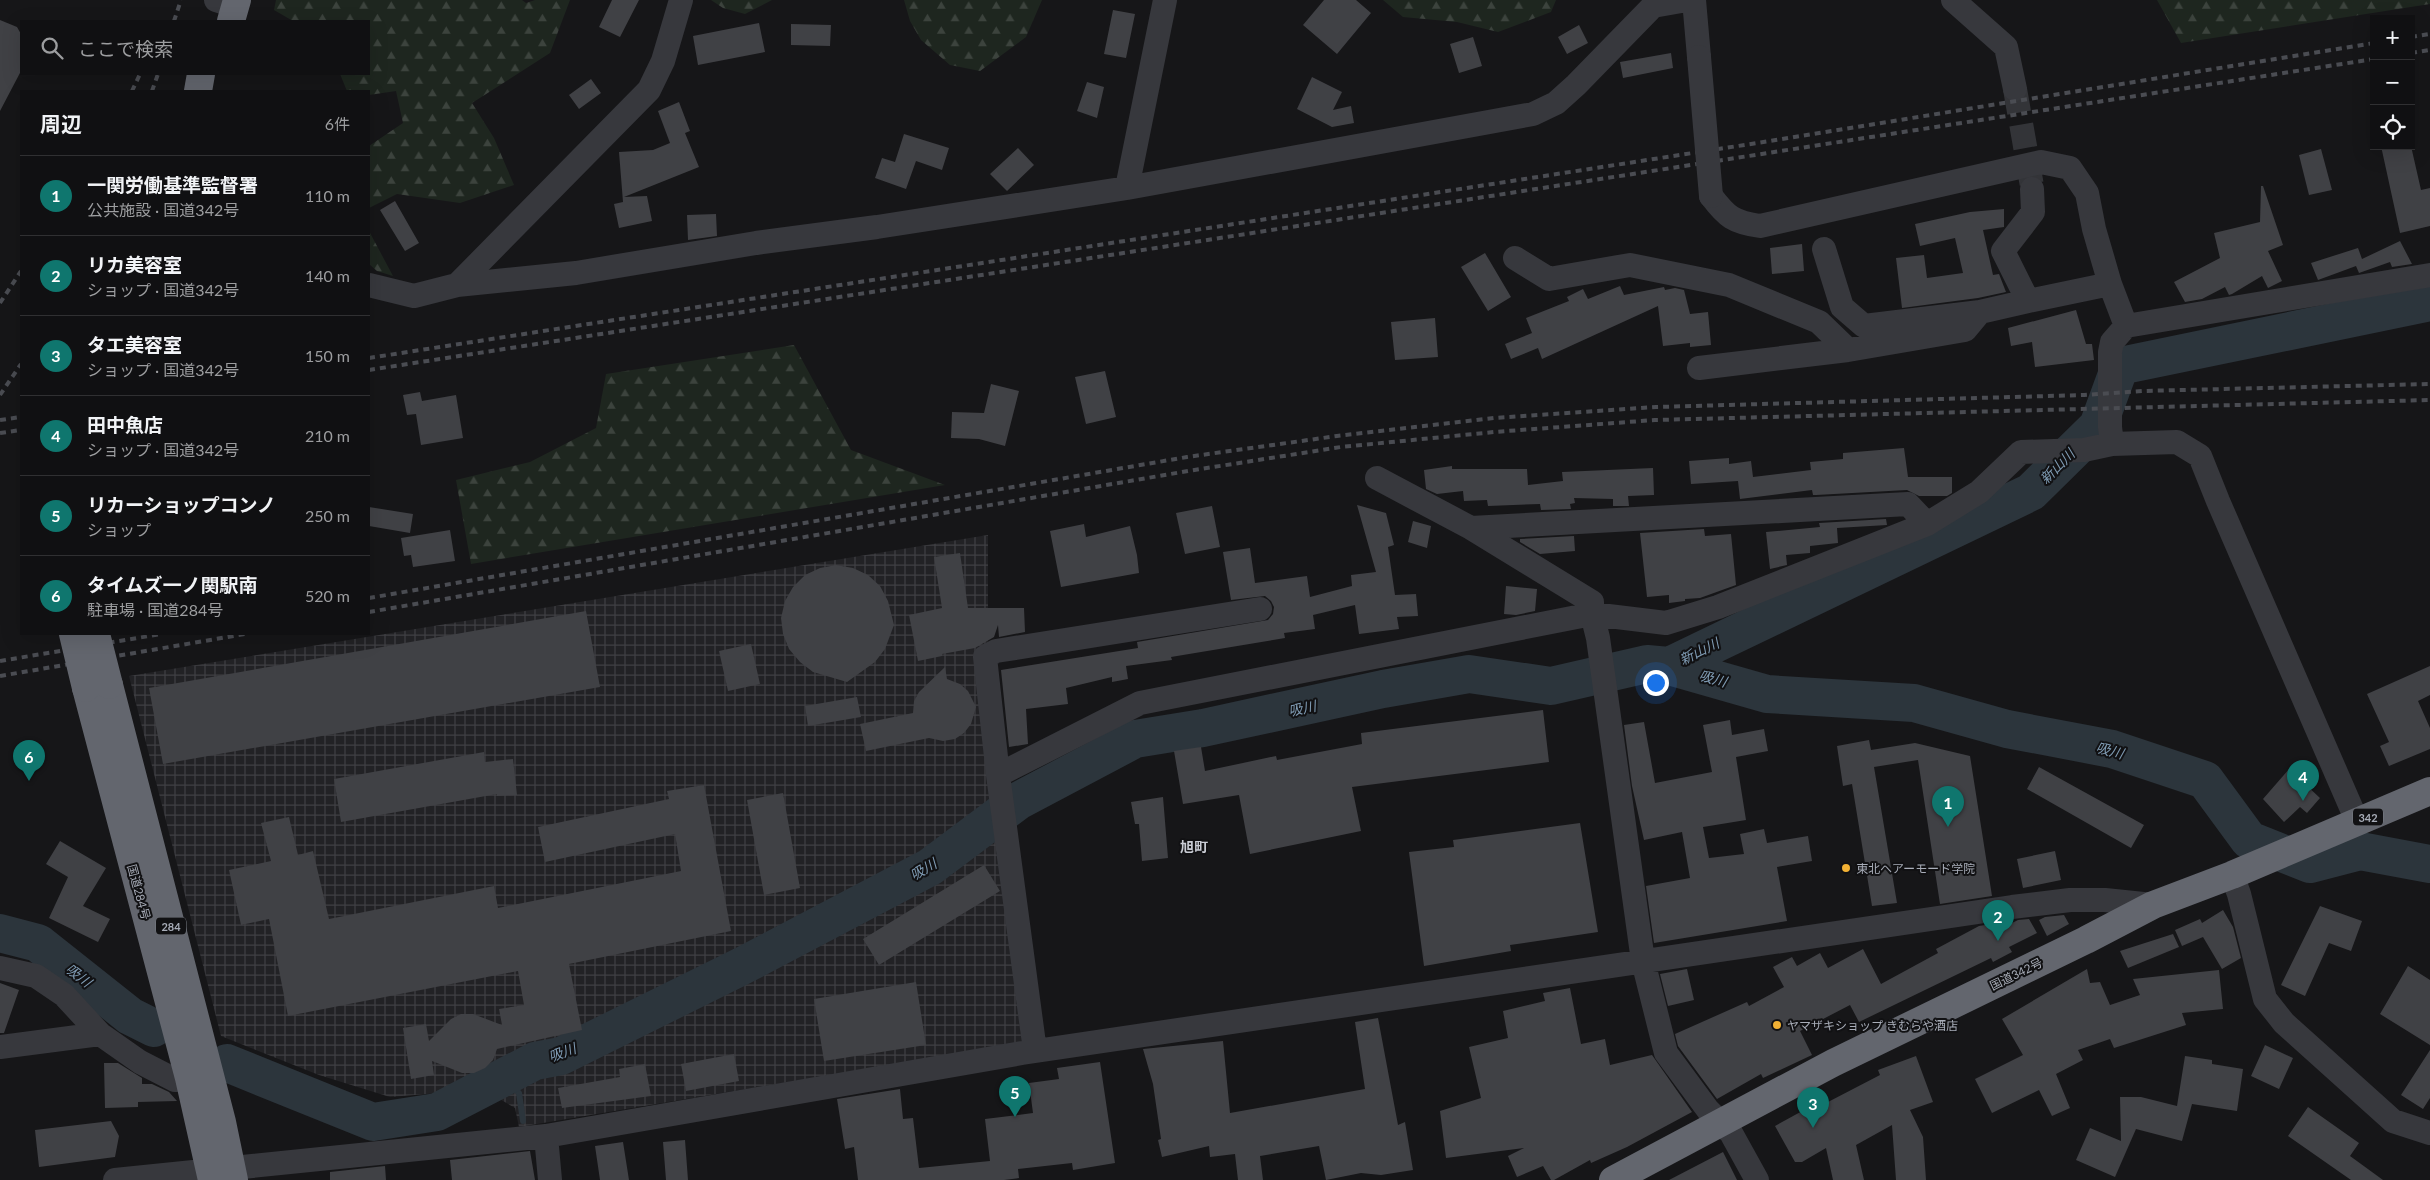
<!DOCTYPE html>
<html lang="ja">
<head>
<meta charset="utf-8">
<style>
  :root { --surface:#101012; --page:#19191b; --text:#f1f3f6; --muted:#9c9d9f; --line:#303032; --accent:#0f766e }
  body { margin:0; font-family:Lato,"Noto Sans JP",sans-serif; background:var(--page); color:var(--text) }
  .controls { position:absolute; right:15px; top:15px; display:grid; overflow:hidden; border-radius:0px; box-shadow:0 5px 20px #0002 }
  .controls button { width:45px; height:45px; display:grid; place-items:center; padding:0; border:0; border-bottom:1px solid var(--line); background:var(--surface); color:var(--text); font:25px sans-serif }
  .you { position:absolute; left:1655px; top:682px; width:18px; height:18px; margin:-12px; border:4px solid #fff; border-radius:50%; background:#1a73e8; box-shadow:0 0 0 8px #1a73e833 }
  .badge { display:grid; place-items:center; width:32px; height:32px; border-radius:50%; background:var(--accent); color:#fff; font-size:16px; font-weight:700 }
  .pin { position:absolute; translate:-50% -41px; filter:drop-shadow(0 1px 2px #0008) }
  .pin::after { content:''; position:absolute; top:26px; width:18px; height:15px; background:inherit; clip-path:polygon(0 0,100% 0,50% 100%) }
  .list { margin:0; padding:0; list-style:none }
  h2 { display:flex; justify-content:space-between; align-items:center; height:65px; margin:0; padding:0 20px; font-size:21px }
  h2 small { font-size:16px; font-weight:400; color:var(--muted) }
  .list li { display:grid; grid-template-columns:32px 1fr auto; gap:15px; align-items:center; box-sizing:border-box; height:80px; padding:0 20px; border-top:1px solid var(--line) }
  .list b { display:block; font-size:19px; white-space:nowrap }
  .list p { margin:0; font-size:16px; white-space:nowrap; color:var(--muted) }
  .list em { font-size:16px; font-style:normal; color:var(--muted) }
  .icon { flex:none; width:28px; height:28px; fill:none; stroke:currentColor; stroke-width:2; stroke-linecap:round; stroke-linejoin:round }
  .map { position:relative; flex:none; width:2430px; height:1180px; overflow:hidden }
  .search { position:absolute; background:var(--surface); box-shadow:0 5px 20px #0002; left:20px; top:20px; width:350px; height:55px; display:flex; align-items:center; gap:12px; box-sizing:border-box; padding:0 18px; border-radius:0px; color:var(--muted); font-size:19px }
  .panel { position:absolute; background:var(--surface); box-shadow:0 5px 20px #0002; left:20px; top:90px; width:350px; height:545px; border-radius:0px }
  .map>svg:first-child { display:block }
</style>
</head>
<body>
<div class="map">
<svg width="2430" height="1180" viewBox="0 0 2430 1180">
  <defs>
    <pattern id="industrial-grid" width="8" height="8" patternUnits="userSpaceOnUse" patternTransform="scale(1.25)"><rect width="8" height="8" fill="#222225"/><path d="M0 4h8M4 0v8" fill="none" stroke="#3f3f43"/></pattern>
    <pattern id="forest-firs" width="22" height="20" patternUnits="userSpaceOnUse" patternTransform="scale(1.25)"><rect width="22" height="20" fill="#1e261f"/><path d="M5 1l3.5 6h-7zM16 11l3.5 6h-7z" fill="#3c433d"/></pattern>
  </defs>
  <rect width="100%" height="100%" fill="#161618"/>
  <!-- industrial -->
  <path fill="url(#industrial-grid)" d="M988,535V768L1022,1043L519,1127L515,1108L496,1097L451,1092L390,1097L319,1075L221,1036L129,676Z"/>
  <!-- forest -->
  <path fill="url(#forest-firs)" d="M276,0H522L526,3L535,0H570L550,53L472,103L494,138L514,185L460,203L397,194L369,208V146L403,123L396,91L369,95V91H347L340,74H369V21H293L274,10Z
    M711,0H772L745,14L723,8Z
    M904,0H1042L1026,37L980,71L950,65L921,40L910,21Z
    M1383,0H1556L1551,12L1498,32L1457,22L1403,17Z
    M2157,0H2430V4L2181,43Z
    M369,231L393,276L377,271L369,264Z
    M794,345L851,450L945,485L471,564L456,480L530,462L596,428L606,374Z"/>
  <g fill="none" stroke-linecap="round" stroke-linejoin="round">
    <!-- stream -->
    <path stroke="#2c353c" stroke-width="6" d="M503,1077L519,1093L523,1121"/>
    <!-- river -->
    <path stroke="#2c353c" stroke-width="38" d="M1669,666L2031,492L2098,426L2120,366L2430,302
      M0,933L38,943L130,1016L154,1028
      M227,1063L373,1122L437,1112L535,1061L561,1056L742,966L930,867L1018,801L1135,739L1203,728L1383,689L1469,674L1551,686L1647,664L1669,666L1767,694L1914,703L2007,729L2112,749L2205,780L2249,840L2310,864L2360,851L2430,864"/>
  </g>
  <!-- building -->
  <path fill="#404145" d="M612,0H639L620,37L599,27Z
    M1324,0H1356L1371,13L1337,54L1303,25Z
    M1113,10L1135,14L1126,58L1104,54Z
    M0,20L17,27L21,34V71L0,111Z
    M759,23L765,52L698,65L693,36Z
    M791,24L831,25L830,46L791,45Z
    M1579,25L1588,43L1567,54L1558,37Z
    M1473,37L1482,66L1459,73L1450,44Z
    M1671,53L1673,68L1623,78L1620,62Z
    M1312,77L1342,92L1333,110L1351,106L1354,123L1332,127L1297,109Z
    M591,79L601,93L579,109L569,95Z
    M1087,82L1104,87L1097,118L1077,111Z
    M679,102L690,131L685,133L699,167L624,197L647,196L652,221L619,228L614,204L623,202L619,152L653,150L670,143L658,111Z
    M904,134L949,148L942,170L916,161L906,189L875,178L882,158L895,162Z
    M2381,146H2411L2421,190L2430,188V226L2400,233Z
    M1018,148L1034,165L1007,191L990,174Z
    M2321,149L2332,190L2309,195L2299,155Z
    M2261,186H2263L2283,245L2268,251L2282,281L2268,288L2262,276L2232,294L2229,295L2225,287L2202,299L2185,302L2174,282L2220,258L2214,233L2260,222Z
    M395,201L419,243L405,251L380,210Z
    M2004,209V227L1983,230L1993,275L1999,274L2006,292L1978,298L1902,308L1896,258L1924,255L1927,278L1963,273L1955,238L1920,246L1915,224L1970,212Z
    M716,214L717,236L688,240L687,215Z
    M2400,241L2412,264L2392,267L2390,262L2359,273L2356,266L2318,280L2311,263L2358,248L2362,259Z
    M1802,244L1804,271L1772,274L1770,248Z
    M1485,253L1511,297L1488,311L1461,267Z
    M1620,286L1624,295L1664,287L1665,290L1675,288L1684,290L1690,314L1708,312L1711,345L1690,347V343L1663,346L1658,306L1542,359L1538,348L1511,359L1505,344L1532,333L1526,318L1569,301L1567,297L1583,289L1588,299Z
    M2076,310L2086,344H2092L2094,360L2035,367L2032,342L2011,346L2008,328Z
    M1435,318L1438,357L1395,360L1391,322Z
    M1105,371L1116,417L1086,424L1075,377Z
    M991,384L1019,391L1005,446L979,439L951,438L952,412L984,413Z
    M420,392L422,401L456,395L463,438L421,445L416,414L407,415L403,395Z
    M1904,448L1908,477H1952V493L1947,496H1919L1907,490L1816,495H1813L1812,490L1740,499L1738,481L1691,484L1689,461L1729,458V464L1751,461L1753,477L1811,470L1810,462L1843,459V453Z
    M1452,466V469H1527L1528,485L1563,481L1562,472L1653,468L1654,495L1628,496L1629,506H1613V499L1574,498L1575,503L1570,504L1571,509L1541,510L1540,504L1488,506L1487,500L1464,501L1463,491L1437,494L1426,489L1424,470Z
    M1357,505L1386,513L1394,545L1388,547L1395,595L1416,594L1418,616L1397,617L1399,629L1359,634L1355,605L1313,615L1315,629L1284,633L1285,638L1171,657L1172,660L1126,666L1128,679L1112,682V677L1066,688L1068,704L1026,709L1028,744L1009,747L1001,670L1138,648L1137,642L1268,620L1273,614L1274,607L1271,601L1265,596L1231,600L1223,552L1250,548L1255,583L1307,576L1310,597L1352,586L1351,575L1376,572Z
    M1212,506L1220,547L1185,554L1176,513Z
    M369,507L413,514L410,533L369,526Z
    M1886,519L1887,525L1837,528L1838,543L1810,546V553L1786,555L1787,565L1770,569L1766,532L1820,527L1819,523Z
    M1413,521L1431,526L1427,548L1408,542Z
    M1084,524L1086,537L1130,526L1137,555L1139,573L1061,587L1050,531Z
    M1704,529L1705,536L1731,534L1736,585L1700,598L1685,599V601L1669,603V595L1647,597L1640,533Z
    M450,530L455,561L413,567L411,555L404,556L401,538Z
    M1574,536L1575,551L1540,554L1520,542V539Z
    M960,553L968,608H1024L1025,632L999,637L998,625L994,637L975,648L942,654V656L918,661L909,615L942,608L934,557Z
    M836,565L853,568L868,575L880,586L888,601L894,625L885,649L875,662L847,682L813,672L800,662L789,649L783,634L781,618L785,601L793,587L805,575L820,568Z
    M1506,586L1537,589L1535,611L1516,615L1504,614Z
    M586,611L600,687L163,764L149,688Z
    M751,644L760,684L728,691L719,651Z
    M2430,666V695L2418,701L2430,728V749L2389,766L2380,746L2389,742L2367,694Z
    M945,667L947,679L960,684L968,691L976,707L971,724L964,733L955,739L943,741L929,738L866,751L860,724L913,713L914,701L919,692Z
    M857,697L861,717L808,726L805,706Z
    M1543,710L1549,762L1352,787L1361,831L1250,854L1239,795L1183,804L1174,751L1201,747L1205,771L1276,756L1277,760L1362,744L1361,733Z
    M1730,720L1732,735L1764,729L1768,751L1736,757L1746,820L1703,827L1709,858L1744,854L1740,834L1764,829L1767,843L1808,836L1812,861L1777,867L1787,921L1654,943L1646,886L1690,878L1682,832L1644,840L1632,786L1624,725L1644,722L1655,783L1712,772L1703,725Z
    M1869,740L1871,750L1915,743L1970,756L1992,896L1940,904L1918,760L1874,767L1897,903L1872,906L1852,784L1843,786L1837,746Z
    M484,752L485,762L513,759L517,795L497,796V794L341,822L334,779Z
    M2039,767L2144,825L2131,848L2027,789Z
    M2289,769L2320,798L2307,813L2300,807L2284,822L2263,799Z
    M704,785L731,931L569,964L582,1030L497,1049L493,1060L485,1068L474,1073H462L432,1061L434,1075L411,1079L403,1028L426,1024L429,1041L451,1019L461,1014H473L502,1025L499,1009L524,1005L518,971L288,1016L269,919L241,925L229,870L271,861L261,823L289,817L298,855L313,851L329,919L494,886L498,908L681,871L675,834L545,862L538,827L669,799L667,791Z
    M783,793L800,888L764,895L747,800Z
    M1163,797L1168,858L1142,861L1139,824H1135L1131,802Z
    M1580,823L1598,932L1510,945L1511,951L1424,966L1409,852L1454,847L1453,840Z
    M60,841L106,868L83,906L110,919L98,942L49,918L68,877L46,864Z
    M2055,851L2061,880L2023,888L2017,859Z
    M984,865L1000,891L879,965L863,939Z
    M2320,906L2362,921L2351,951L2329,943L2305,996L2281,985Z
    M2223,910L2233,927L2241,958L2222,969L2203,937L2182,946L2175,930L2200,919L2202,923Z
    M2064,915L2069,924L2047,936L2039,920L2045,917Z
    M2029,919L2037,933L2009,947L2012,952L1993,962L1991,958L1859,1022L1850,1005L1800,1031L1812,1055L1763,1078L1761,1074L1717,1099L1678,1046L1675,1034L1747,1002L1749,1006L1784,987L1773,967L1792,957L1797,966L1820,953L1828,968L1863,949L1881,984L1938,953L1936,949L1979,926L1997,923L1998,930L2018,920Z
    M2173,934L2179,947L2128,968L2120,951Z
    M2408,966L2430,980V1045L2380,1014Z
    M1687,969L1694,1000L1668,1006L1660,974Z
    M2087,969L2090,983L2100,982L2110,1005L2140,995L2133,979L2219,970L2223,1009L2182,1013L2186,1025L2114,1048L2110,1039L2078,1050L2083,1060L2056,1074L2070,1108L2052,1116L2039,1090L1992,1113L1975,1079L2023,1055L2002,1019Z
    M916,982L926,1045L824,1061L814,999Z
    M0,983L19,990L4,1033H0Z
    M1570,988L1581,1044L1605,1039L1610,1065L1652,1055L1692,1112L1627,1147L1591,1163L1590,1160L1554,1180H1551L1543,1166L1517,1177L1508,1156L1524,1148L1446,1158L1440,1111L1481,1098L1469,1047L1508,1038L1503,1011L1545,1001L1543,993Z
    M1378,1018L1398,1125L1405,1122L1413,1170L1381,1175L1361,1173L1326,1180L1319,1146L1260,1156L1263,1180H1238L1235,1154L1210,1157L1209,1146L1162,1157L1158,1140L1161,1139L1153,1084L1143,1049L1223,1041L1230,1113L1365,1089L1355,1022Z
    M2265,1045L2293,1058L2279,1089L2251,1076Z
    M2430,1050V1098L2423,1109L2401,1095Z
    M734,1054L739,1081L686,1091L681,1064Z
    M1916,1056L1933,1102L1910,1110L1923,1137L1926,1180H1896L1892,1125L1856,1145L1864,1180H1833L1826,1148L1802,1162H1795L1775,1126L1826,1098L1828,1102L1880,1075L1878,1070Z
    M2185,1056L2212,1060V1064L2243,1069L2237,1111L2192,1104L2182,1141L2136,1129L2115,1177L2076,1160L2090,1128L2121,1141L2120,1097H2141L2177,1106Z
    M1100,1062L1115,1163L1073,1170L1072,1163L1018,1169L1019,1178L1004,1180H858L854,1147L845,1149L837,1099L900,1089L903,1119L913,1118L919,1168L990,1161L985,1119L1033,1113L1029,1083L1059,1079L1057,1068Z
    M104,1063H118L142,1078V1084H152L169,1092L177,1101L138,1102V1107L105,1108Z
    M645,1064L651,1096L562,1108L558,1088L620,1077L619,1069Z
    M2308,1107L2359,1143L2350,1156L2383,1180H2351L2288,1136Z
    M111,1121L119,1136L115,1157L39,1167L35,1130Z
    M685,1140L688,1180H666L663,1142Z
    M623,1142L629,1180H600L595,1146Z
    M530,1151L535,1180H452L450,1160Z
    M1723,1152L1737,1180H1669Z
    M385,1166L386,1180H330V1172Z"/>
  <g fill="none" stroke-linecap="round" stroke-linejoin="round">
    <!-- minor-tunnel -->
    <path stroke="#333438" stroke-width="24" stroke-dasharray="24 12" stroke-linecap="butt" d="M2015,89L2032,186"/>
    <!-- minor -->
    <path stroke="#37383d" stroke-width="24" d="M216,0L235,6
      M1694,0L1699,57
      M1953,0L2006,47L2015,89
      M1127,188L1165,0
      M2032,189L2033,212L2003,251L2028,301L2110,284
      M1711,196C1727,217 1733,222 1760,226L2041,162L2070,168L2087,193L2094,229L2110,284L2126,326L2112,342L2110,352V427L2112,444L2177,442L2200,456L2218,501L2357,821
      M1824,249L1842,307L1864,326L1980,312L2028,301
      M1515,258L1549,279L1630,265L1729,285L1819,322L1848,350
      M369,285L414,296L457,285L649,90L663,61L681,0
      M457,285L576,273L756,243L877,227L1127,188L1533,114L1556,103L1576,85L1653,6L1687,0
      M2126,326L2430,275
      M1699,368L1848,350L1965,330L1980,312
      M1471,528L1908,504L1927,524
      M998,775L985,657L996,651L1260,609
      M2232,875L2239,894L2265,999L2284,1023L2393,1121L2430,1133
      M0,968L36,976L64,995L100,1034L140,1062L175,1080L189,1078
      M0,1047L100,1034
      M1035,1051L998,775L1140,703L1592,614V602L1471,528L1377,478
      M546,1136L550,1180
      M115,1180L546,1136L1022,1053L2012,907L2070,900H2105L2153,905
      M1757,1180L1731,1133L1708,1110L1666,1053L1643,961L1598,638L1592,614L1666,623L1718,607L1927,524L1979,492L2021,452L2084,450L2112,444"/>
    <!-- highway -->
    <path stroke="#63666e" stroke-width="28" d="M231,21L237,0
      M198,91L201,74
      M109,685L222,1122L234,1180
      M86,688L189,1078L212,1180
      M1613,1180L1833,1063L2086,940L2153,905L2232,875L2430,791"/>
    <!-- rail -->
    <path stroke="#4a4c52" stroke-width="4" stroke-dasharray="6 5" stroke-linecap="butt" d="M174,21L181,0
      M2411,37L2430,34
      M2411,53L2430,50
      M132,91L140,74
      M152,91L158,74
      M0,303L21,271
      M369,358L1770,141L2374,43
      M369,370L2374,59
      M0,395L21,364
      M0,420L21,417
      M0,433L21,430
      M369,598L1187,457L1337,436L1494,418L1656,407L2084,395L2142,391L2430,384
      M369,612L1188,471L1341,447L1494,432L1655,420L2430,400
      M0,661L161,634
      M0,676L245,634"/>
    <!-- minor-bridge -->
    <path stroke="#37383d" stroke-width="24" d="M1699,57L1711,196"/>
    <!-- highway-bridge -->
    <path stroke="#63666e" stroke-width="28" d="M73,634L86,688
      M96,634L109,685"/>
  </g>
  <!-- markers -->
  <g fill="#f2b134" stroke="#111113" stroke-width="2">
    <circle cx="1846" cy="868" r="5"/>
    <circle cx="1777" cy="1025" r="5"/>
  </g>
  <g text-anchor="middle" dominant-baseline="central" stroke-width="4" stroke-linejoin="round" paint-order="stroke">
    <!-- shield labels -->
    <g fill="#111113" stroke="#7b7e86" stroke-width="1">
      <rect x="2353" y="808.5" width="30" height="17" rx="4"/>
      <rect x="156" y="917.5" width="30" height="17" rx="4"/>
    </g>
    <g font-size="11" font-weight="bold" fill="#a8adb8">
      <text x="2368" y="817">342</text>
      <text x="171" y="926">284</text>
    </g>
    <!-- poi labels -->
    <g font-size="12" fill="#a8adb8" stroke="#111113" text-anchor="start">
      <text x="1856" y="868">東北ヘアーモード学院</text>
      <text x="1787" y="1025">ヤマザキショップ きむらや酒店</text>
    </g>
    <!-- street labels -->
    <g font-size="12" fill="#a8adb8" stroke="#111113">
      <text transform="translate(139 892) rotate(75)">国道284号</text>
      <text transform="translate(2016 974) rotate(-26)">国道342号</text>
    </g>
    <!-- water labels -->
    <g font-size="14" font-style="italic" fill="#7f9bb3" stroke="#111113">
      <text transform="translate(2057 466) rotate(-45)">新山川</text>
      <text transform="translate(1699 651) rotate(-26)">新山川</text>
      <text transform="translate(1713 678) rotate(16)">吸川</text>
      <text transform="translate(1302 708) rotate(-12)">吸川</text>
      <text transform="translate(2110 750) rotate(15)">吸川</text>
      <text transform="translate(923 869) rotate(-30)">吸川</text>
      <text transform="translate(79 975) rotate(38)">吸川</text>
      <text transform="translate(562 1052) rotate(-20)">吸川</text>
    </g>
    <!-- neighbourhood labels -->
    <g font-size="14" font-weight="bold" fill="#c9ccd4" stroke="#111113">
      <text x="1194" y="846">旭町</text>
    </g>
  </g>
</svg>
<div class="controls">
<button>+</button>
<button>−</button>
<button><svg class="icon" aria-label="locate" viewBox="0 0 24 24"><circle cx="12" cy="12" r="6"/><path d="M12 2v4M12 18v4M2 12h4M18 12h4"/></svg></button>
</div>
<div class="you"></div>
<div class="pin badge" style="left:1948px;top:827px">1</div>
<div class="pin badge" style="left:1998px;top:941px">2</div>
<div class="pin badge" style="left:1813px;top:1128px">3</div>
<div class="pin badge" style="left:2303px;top:801px">4</div>
<div class="pin badge" style="left:1015px;top:1117px">5</div>
<div class="pin badge" style="left:29px;top:781px">6</div>
<div class="search"><svg class="icon" aria-label="search" viewBox="0 0 24 24"><circle cx="10" cy="10" r="6"/><path d="M15 15l6 6"/></svg>ここで検索</div>
<section class="panel">
<h2>周辺<small>6件</small></h2>
<ul class="list">
<li><span class="badge">1</span><div><b>一関労働基準監督署</b><p>公共施設 · 国道342号</p></div><em>110 m</em></li>
<li><span class="badge">2</span><div><b>リカ美容室</b><p>ショップ · 国道342号</p></div><em>140 m</em></li>
<li><span class="badge">3</span><div><b>タエ美容室</b><p>ショップ · 国道342号</p></div><em>150 m</em></li>
<li><span class="badge">4</span><div><b>田中魚店</b><p>ショップ · 国道342号</p></div><em>210 m</em></li>
<li><span class="badge">5</span><div><b>リカーショップコンノ</b><p>ショップ</p></div><em>250 m</em></li>
<li><span class="badge">6</span><div><b>タイムズ一ノ関駅南</b><p>駐車場 · 国道284号</p></div><em>520 m</em></li>
</ul>
</section>
</div>
</body>
</html>
